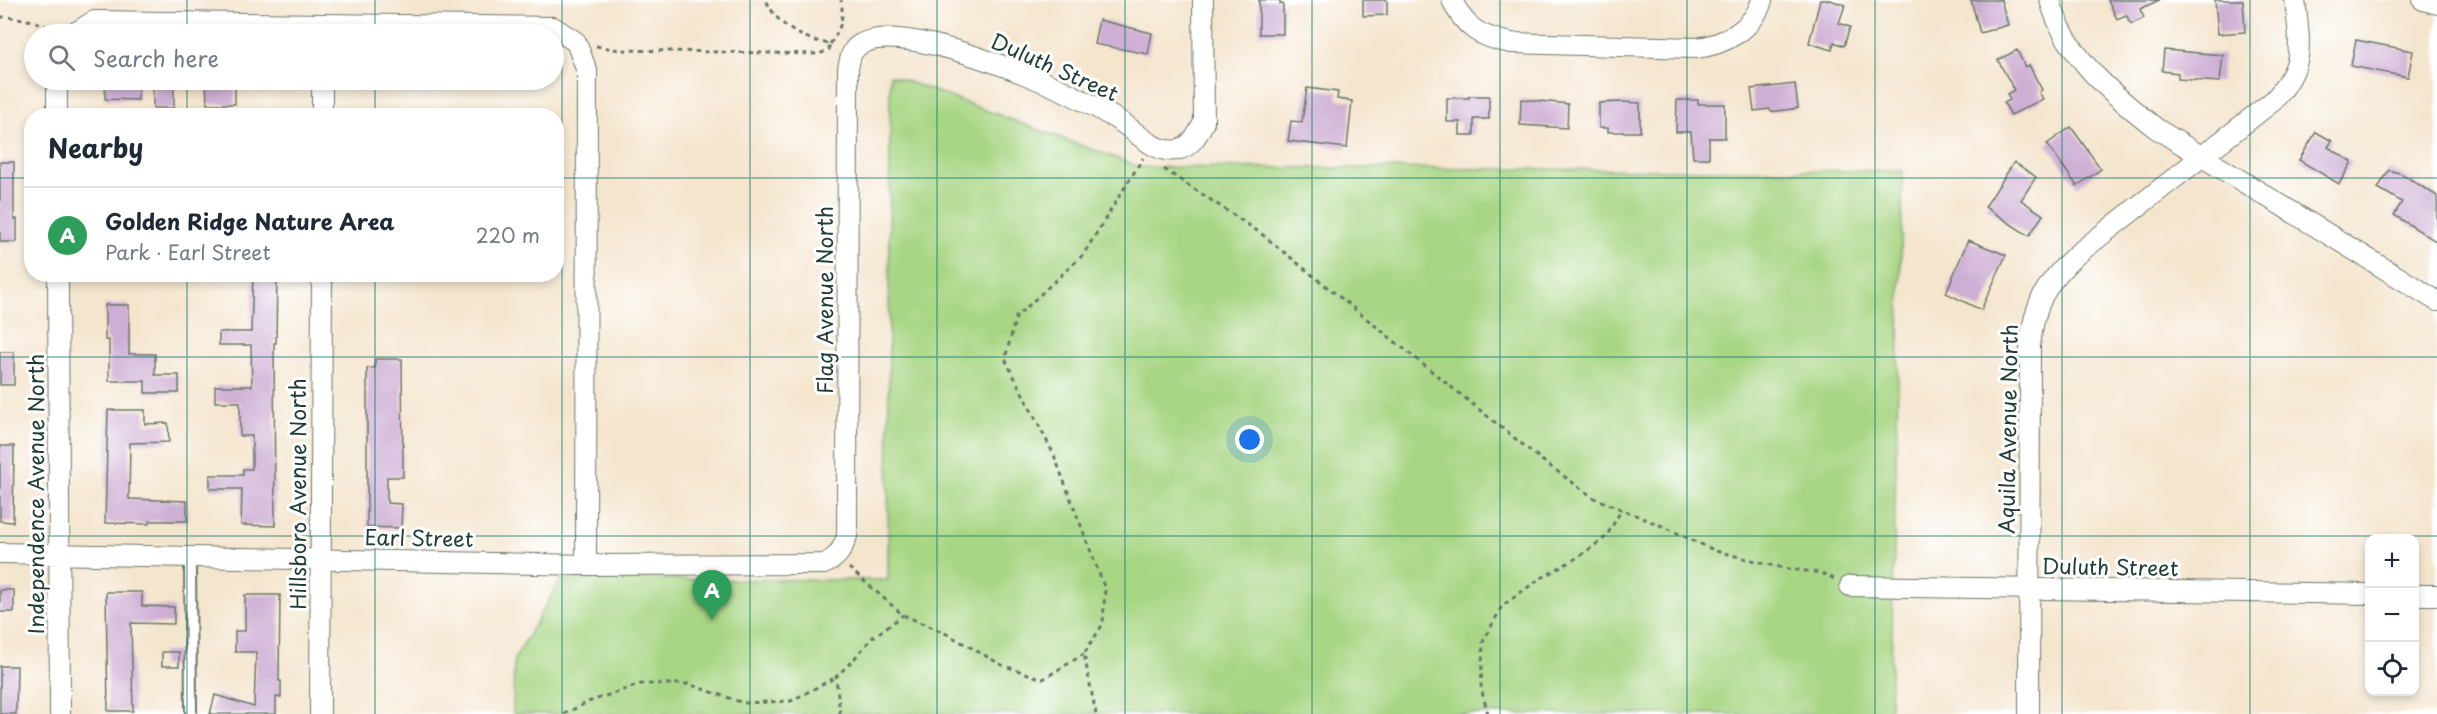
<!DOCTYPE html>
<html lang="en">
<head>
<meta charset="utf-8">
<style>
  :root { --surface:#fff; --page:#f2f2f3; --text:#1f2937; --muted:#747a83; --line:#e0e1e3; --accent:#b45309 }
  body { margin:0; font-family:"Playpen Sans",sans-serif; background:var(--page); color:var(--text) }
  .controls { position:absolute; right:18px; bottom:18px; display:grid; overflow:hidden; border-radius:12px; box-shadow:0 3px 9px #0003 }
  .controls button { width:54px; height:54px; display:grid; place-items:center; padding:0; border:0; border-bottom:2px solid var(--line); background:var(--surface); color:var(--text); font:30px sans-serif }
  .you { position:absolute; left:1250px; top:440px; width:21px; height:21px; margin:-15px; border:4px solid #fff; border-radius:50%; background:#1a73e8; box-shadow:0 0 0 9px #1a73e833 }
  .badge { display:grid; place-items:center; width:39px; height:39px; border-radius:50%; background:var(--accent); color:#fff; font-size:20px; font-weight:700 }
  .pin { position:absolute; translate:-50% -50px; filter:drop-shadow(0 2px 3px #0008) }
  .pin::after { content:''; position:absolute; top:32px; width:21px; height:18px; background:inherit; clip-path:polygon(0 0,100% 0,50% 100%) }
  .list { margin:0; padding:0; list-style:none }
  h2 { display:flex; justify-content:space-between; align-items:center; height:78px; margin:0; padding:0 24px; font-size:26px }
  h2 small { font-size:20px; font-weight:400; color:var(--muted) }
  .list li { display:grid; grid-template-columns:39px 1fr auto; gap:18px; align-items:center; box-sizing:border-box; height:96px; padding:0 24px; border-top:2px solid var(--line) }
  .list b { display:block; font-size:22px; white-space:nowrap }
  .list p { margin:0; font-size:20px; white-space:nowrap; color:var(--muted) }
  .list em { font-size:20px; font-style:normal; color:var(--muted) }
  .icon { flex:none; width:33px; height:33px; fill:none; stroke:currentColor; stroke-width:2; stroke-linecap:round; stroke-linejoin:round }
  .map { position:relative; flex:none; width:2437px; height:714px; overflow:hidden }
  .search { position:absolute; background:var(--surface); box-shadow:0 3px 9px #0003; left:24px; top:24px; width:540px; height:66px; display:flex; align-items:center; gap:15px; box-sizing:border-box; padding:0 21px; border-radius:33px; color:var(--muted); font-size:22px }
  .panel { position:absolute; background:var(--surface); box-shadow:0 3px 9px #0003; left:24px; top:108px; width:540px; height:174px; border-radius:24px }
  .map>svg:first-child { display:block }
</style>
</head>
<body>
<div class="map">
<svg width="2437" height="714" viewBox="0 0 2437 714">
  <rect width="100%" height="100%" fill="#fff"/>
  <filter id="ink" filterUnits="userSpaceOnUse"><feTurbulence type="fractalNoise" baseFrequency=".0167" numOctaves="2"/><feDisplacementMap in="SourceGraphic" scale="12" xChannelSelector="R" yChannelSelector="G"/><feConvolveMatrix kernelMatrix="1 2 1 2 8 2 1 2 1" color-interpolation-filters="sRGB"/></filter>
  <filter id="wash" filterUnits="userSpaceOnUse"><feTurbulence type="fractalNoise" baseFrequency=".008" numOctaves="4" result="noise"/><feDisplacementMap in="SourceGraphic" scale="24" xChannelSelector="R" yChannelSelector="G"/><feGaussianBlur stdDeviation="1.35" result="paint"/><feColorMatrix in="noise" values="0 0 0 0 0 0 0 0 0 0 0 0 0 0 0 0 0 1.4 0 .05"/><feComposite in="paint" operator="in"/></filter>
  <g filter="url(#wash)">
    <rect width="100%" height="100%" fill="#f4e5cd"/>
    <!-- green -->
    <path fill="#a8d684" stroke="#648a5c" stroke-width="1.5" d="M890,75L1140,167L1903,171L1890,714H513L514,660L561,579L888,580Z"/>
    <g id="blocks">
      <!-- building -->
      <path fill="#cdaed4" d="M1259,0H1280V4H1283V34H1259Z
        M1363,0H1387V15L1363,16Z
        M1820,0H1830L1845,5L1839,23L1850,27L1844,46L1834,42L1832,50L1809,43Z
        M1971,0H2001L2008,25L1980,33Z
        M2108,0H2159L2140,9L2144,18L2131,24L2126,15L2117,19Z
        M2215,0H2243L2245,32L2218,34Z
        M1099,20L1152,33L1148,54L1094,44Z
        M2356,40L2413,51L2408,77L2351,66Z
        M2017,50L2025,67L2029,65L2042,90L2039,92L2043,99L2011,115L2004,103L2010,100L2007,94L2014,90L1998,60Z
        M2164,50L2223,55L2220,82L2178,79V73L2162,71Z
        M106,80H138V100L105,99Z
        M206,80H235V104H207Z
        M1795,84L1798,108L1771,112L1770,109L1754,111L1751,89Z
        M153,88H174V108H153Z
        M1307,88L1338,92L1337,99L1352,101L1347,148L1288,141L1291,121L1302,122Z
        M1469,96H1489V119H1474V135H1460V122H1447V98H1469Z
        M1521,99L1568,104L1567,128L1520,125Z
        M1677,100H1698V104H1725V138H1709V158H1693L1691,132H1676Z
        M1621,102L1640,103V132H1608V128H1599V103Z
        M2071,127L2101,169L2077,186L2047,144Z
        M2316,132L2332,141L2328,147L2352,162L2339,184L2299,160Z
        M0,162H14V219H17V242H0Z
        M2014,162L2036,177L2021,200L2043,215L2029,236L1985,207Z
        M2389,170L2402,174L2437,196V242L2394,215L2402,202L2378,188Z
        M1968,240L2006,255L1981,310L1946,293Z
        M253,274H277L276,343H274L275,526L241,525L242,489H210V475H243V469H252V436H240V402H215V386H252L251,345H219V332H251Z
        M105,305H129V354H155V375H179V393H145V381H109V340H105Z
        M0,352H14V385H0Z
        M375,359H402L403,477H387V503L402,504L401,528L367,527V368H375Z
        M108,410H145V424L168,423L169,442L130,443L129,499L187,501V521H149V524L105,523Z
        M0,446H14L13,522L0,521Z
        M0,590H14V612H0Z
        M106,592H142V606L174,607V624L131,623L133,711H108Z
        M245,595H280L279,681H281V697H276V714H210L215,695L254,707L256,652H235V631H245Z
        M162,652H179V666H162Z
        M0,666H17L16,714H0Z"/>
    </g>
  </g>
  <g filter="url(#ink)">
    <use href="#blocks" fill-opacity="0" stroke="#6a786a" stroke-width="1.5"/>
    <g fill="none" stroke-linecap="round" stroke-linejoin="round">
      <defs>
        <path id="service" d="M190,557L191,714"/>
        <path id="minor" d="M1452,0C1465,29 1481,37 1511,43L1696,48C1724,45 1754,29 1762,0
          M2050,0C2065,56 2113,95 2157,129L2437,301
          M2423,0L2437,4
          M73,34L94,21L553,27L576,42L587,71L586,565
          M57,80V116
          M322,116V80
          M58,274L60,714
          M0,553L586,565L824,564C838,558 842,550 847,536L848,69C850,58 851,48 863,43C903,23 1032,75 1072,95C1088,103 1105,112 1121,122C1137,132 1155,154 1176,150C1191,148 1198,134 1204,122L1203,0
          M1850,586L2370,594
          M2414,595H2437
          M320,714L322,274
          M2029,714L2030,346C2034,304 2045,284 2076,255L2273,101C2306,65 2300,46 2295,0"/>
      </defs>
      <!-- service casing -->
      <use href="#service" stroke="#6a786a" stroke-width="14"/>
      <!-- minor casing -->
      <use href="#minor" stroke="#6a786a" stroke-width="22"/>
      <!-- path -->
      <path stroke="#6a786a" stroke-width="3" stroke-dasharray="4.5 4.5" stroke-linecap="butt" d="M0,17C20,17 40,21 57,32
        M830,44C841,29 844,18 841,0
        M596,46L620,50L819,54L829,50L830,44C802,39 778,27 766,0
        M1164,169L1259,232L1543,461L1594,498L1662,526L1716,551L1783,568L1821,573L1835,579
        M849,568L903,615L947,634L1002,665L1043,679L1084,654
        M564,714L588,702L641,684H688L744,703L791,701L836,677
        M840,714L836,677L854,659L872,638L903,615
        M1096,714L1084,654L1103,624L1105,589L1054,455L1005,359L1016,317L1083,255L1143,158
        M1488,714L1481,688L1483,642L1502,606L1538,580L1580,556L1606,537L1622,509"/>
      <!-- service -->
      <use href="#service" stroke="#fff" stroke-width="10"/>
      <!-- minor -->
      <use href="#minor" stroke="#fff" stroke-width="20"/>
    </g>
  </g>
  <!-- grid -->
  <path fill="none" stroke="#0f766e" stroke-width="1.5" stroke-opacity="0.55" d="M187,0V34M375,0V34M562,0V714M750,0V714M937,0V714M1125,0V714M1312,0V714M1500,0V714M1687,0V714M1875,0V714M2062,0V714M2250,0V714M187,80V116M375,80V116M0,178H32M556,178H2437M187,274V714M375,274V714M0,357H2437M0,536H2437"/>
  <g text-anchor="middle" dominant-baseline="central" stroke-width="6" stroke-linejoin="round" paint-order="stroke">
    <!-- street labels -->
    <g font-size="21" fill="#1f3d34" stroke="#fff">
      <text transform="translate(1055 66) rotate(24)">Duluth Street</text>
      <text transform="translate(824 300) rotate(-90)">Flag Avenue North</text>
      <text transform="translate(2007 429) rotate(-89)">Aquila Avenue North</text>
      <text transform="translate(35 494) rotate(-90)">Independence Avenue North</text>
      <text transform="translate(297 494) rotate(-90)">Hillsboro Avenue North</text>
      <text transform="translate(419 537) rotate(1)">Earl Street</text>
      <text transform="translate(2110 566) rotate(1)">Duluth Street</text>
    </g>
  </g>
</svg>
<div class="controls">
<button>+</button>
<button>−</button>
<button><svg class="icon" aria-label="locate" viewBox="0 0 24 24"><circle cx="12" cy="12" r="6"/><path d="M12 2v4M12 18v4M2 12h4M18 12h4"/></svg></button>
</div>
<div class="you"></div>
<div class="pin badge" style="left:712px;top:620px;background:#2e9e5b">A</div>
<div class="search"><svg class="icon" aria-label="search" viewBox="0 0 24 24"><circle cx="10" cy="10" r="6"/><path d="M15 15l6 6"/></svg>Search here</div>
<section class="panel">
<h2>Nearby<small></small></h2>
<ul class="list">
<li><span class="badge" style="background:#2e9e5b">A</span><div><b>Golden Ridge Nature Area</b><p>Park · Earl Street</p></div><em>220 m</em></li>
</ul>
</section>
</div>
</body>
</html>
